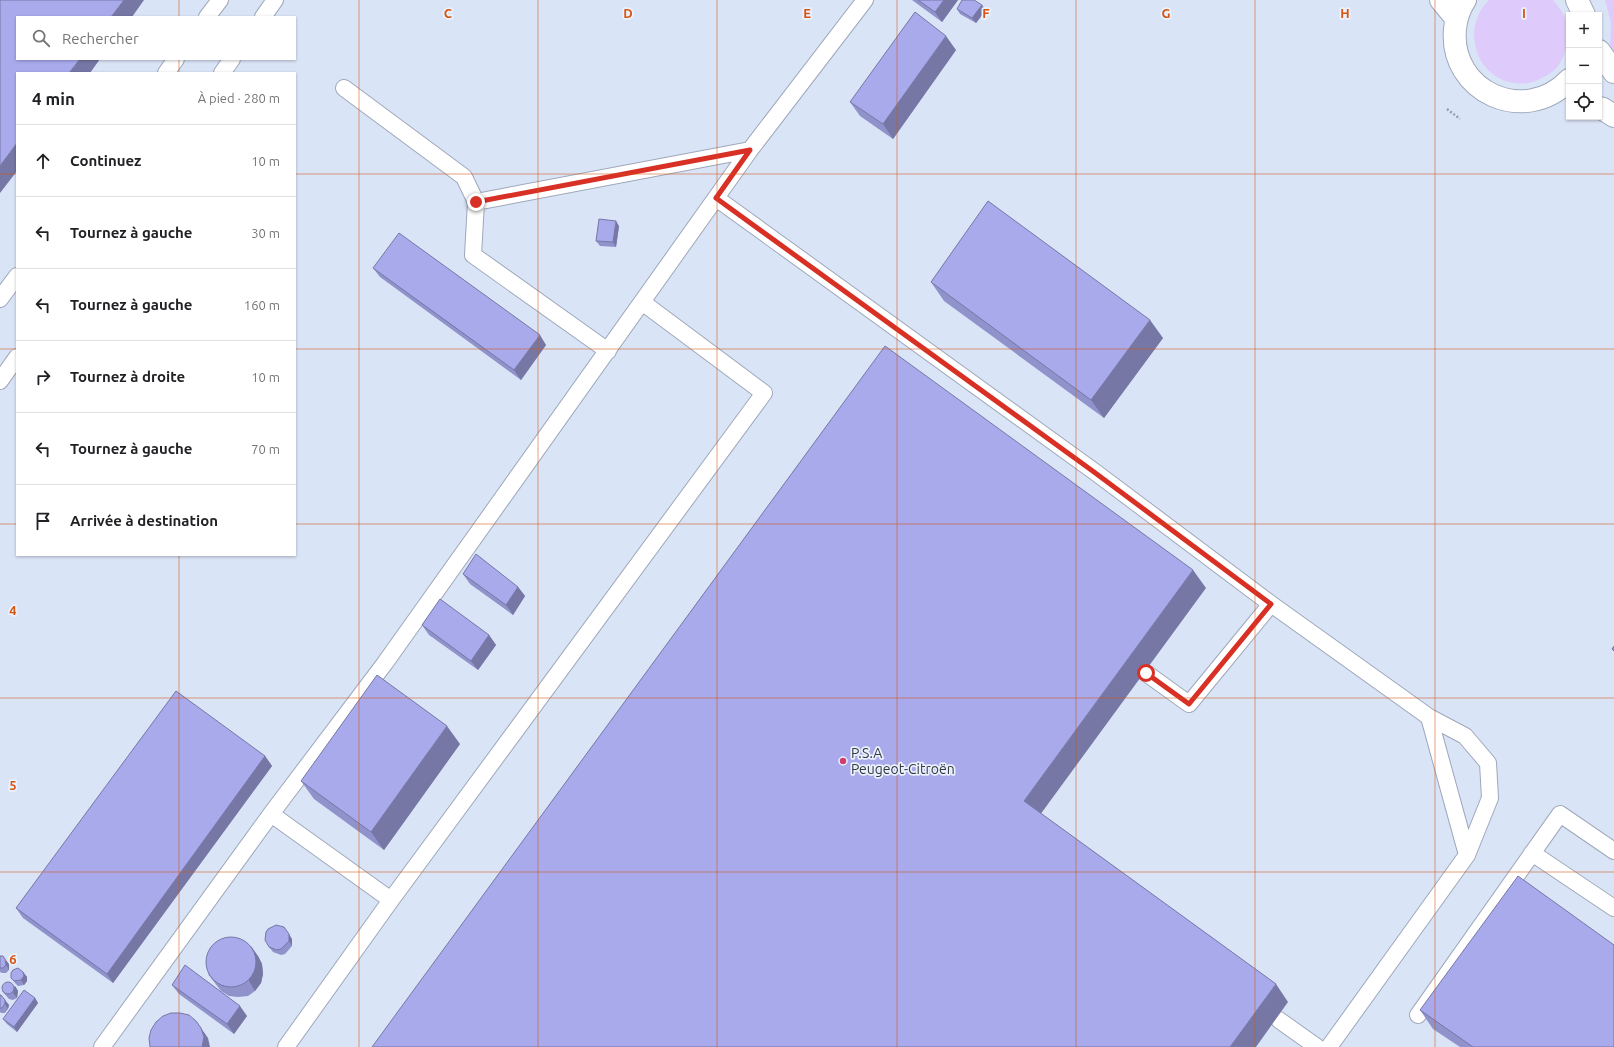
<!DOCTYPE html>
<html lang="fr">
<head>
<meta charset="utf-8">
<style>
  :root { --surface:#fff; --page:#f2f2f2; --text:#202124; --muted:#757577; --line:#e0e0e0 }
  body { margin:0; font-family:Ubuntu,sans-serif; background:var(--page); color:var(--text) }
  .controls { position:absolute; right:12px; top:12px; display:grid; overflow:hidden; border-radius:0px; box-shadow:0 1px 3px #0004 }
  .controls button { width:36px; height:36px; display:grid; place-items:center; padding:0; border:0; border-bottom:1px solid var(--line); background:var(--surface); color:var(--text); font:20px sans-serif }
  .stop { position:absolute; width:12px; height:12px; margin:-9px; border:3px solid #d93025; border-radius:50%; background:#fff }
  .stop.end { background:#d93025; border-color:#fff; box-shadow:0 1px 4px #0008 }
  .list { margin:0; padding:0; list-style:none }
  h2 { display:flex; justify-content:space-between; align-items:center; height:52px; margin:0; padding:0 16px; font-size:17px }
  h2 small { font-size:13px; font-weight:400; color:var(--muted) }
  .list li { display:grid; grid-template-columns:26px 1fr auto; gap:12px; align-items:center; box-sizing:border-box; height:72px; padding:0 16px; border-top:1px solid var(--line) }
  .list b { display:block; font-size:15px; white-space:nowrap }
  .list em { font-size:13px; font-style:normal; color:var(--muted) }
  .icon { flex:none; width:22px; height:22px; fill:none; stroke:currentColor; stroke-width:2; stroke-linecap:round; stroke-linejoin:round }
  .map { position:relative; flex:none; width:1614px; height:1047px; overflow:hidden }
  .search { position:absolute; background:var(--surface); box-shadow:0 1px 3px #0004; left:16px; top:16px; width:280px; height:44px; display:flex; align-items:center; gap:10px; box-sizing:border-box; padding:0 14px; border-radius:0px; color:var(--muted); font-size:15px }
  .panel { position:absolute; background:var(--surface); box-shadow:0 1px 3px #0004; left:16px; top:72px; width:280px; height:484px; border-radius:0px }
  .map>svg:first-child { display:block }
</style>
</head>
<body>
<div class="map">
<svg width="1614" height="1047" viewBox="0 0 1614 1047">
  <rect width="100%" height="100%" fill="#dae4f7"/>
  <!-- green -->
  <path fill="#dfcbfb" d="M1489,0H1553C1566,15 1573,29 1566,49C1564,54 1563,59 1560,63C1557,69 1550,74 1544,77C1515,94 1480,76 1475,44C1472,27 1477,12 1489,0Z
    M1605,0H1614V58L1610,45L1611,23Z"/>
  <g fill="none" stroke-linecap="round" stroke-linejoin="round">
    <defs>
      <path id="lane" d="M207,17L220,0
        M263,17L275,0
        M166,73L176,59
        M222,73L232,59
        M344,88L464,177L476,202L750,150
        M716,198L1095,472L1271,604L1189,704L1146,673
        M476,202L473,255L608,351
        M0,299L17,276
        M0,381L17,357
        M1271,604L1429,717L1467,855L1329,1047
        M1429,717L1465,736L1488,763L1490,798L1467,855
        M271,814L391,900
        M1532,853L1614,908
        M1418,1015L1560,814L1614,851
        M1279,1020L1317,1047
        M102,1047L271,814L385,663L750,150L865,0
        M286,1047L391,900L764,393L642,302"/>
      <path id="secondary" d="M1441,0L1456,18
        M1465,0C1459,9 1456,18 1455,29C1449,92 1525,126 1569,80
        M1577,0L1584,15
        M1599,51L1614,72
        M1599,108L1603,109L1614,116"/>
    </defs>
    <!-- lane casing -->
    <use href="#lane" stroke="#9ea8ba" stroke-width="18"/>
    <!-- secondary casing -->
    <use href="#secondary" stroke="#9ea8ba" stroke-width="24"/>
    <!-- path -->
    <path stroke="#969eac" stroke-width="2.5" stroke-dasharray="2 2" stroke-linecap="butt" d="M1447,109L1460,119"/>
    <!-- lane -->
    <use href="#lane" stroke="#fff" stroke-width="16"/>
    <!-- secondary -->
    <use href="#secondary" stroke="#fff" stroke-width="22"/>
  </g>
  <!-- wall -->
  <path fill="#9092cb" d="M912,0H958L942,22Z
    M957,9L986,10L976,23L960,14Z
    M956,50L893,139L860,116L850,102Z
    M619,226L616,247L600,246L596,241Z
    M373,268L546,345L521,380L380,277Z
    M931,282L1163,338L1104,418L944,301Z
    M463,574L518,587L525,596L513,615L470,584Z
    M422,625L489,635L496,645L478,670L429,635Z
    M460,744L384,850L314,799L301,781Z
    M265,756L272,766L113,983L23,918L16,908Z
    M292,939V946L285,954L281,955L273,952L269,947Z
    M0,956L9,964V970L6,973H2L0,972Z
    M258,956L262,964L263,974L261,983L255,991L248,996L238,997L229,996L221,991L208,974Z
    M23,972L27,977V981L24,985L18,986L15,983L11,978Z
    M172,985L247,1016L234,1034L179,994Z
    M15,986L18,991L17,998L13,1000L9,999L2,991Z
    M0,995L9,1005L8,1009L5,1013H1L0,1012Z
    M35,998L38,1003L17,1032L7,1024L3,1019Z
    M1420,1010L1614,1047H1460L1433,1029Z"/>
  <!-- shaded-wall -->
  <path fill="#7677a5" d="M124,0H144L132,17H111Z
    M944,0H958L942,22L935,12Z
    M982,5L986,10L976,23L972,18Z
    M946,36L956,50L893,139L883,124Z
    M80,59H100L90,73H69Z
    M17,143V171L0,193V166Z
    M616,221L619,226L616,247L613,242Z
    M1150,320L1163,338L1104,418L1091,400Z
    M540,335L546,345L521,380L514,370Z
    M1193,570L1206,588L1037,819L1024,801Z
    M518,587L525,596L513,615L506,605Z
    M489,635L496,645L478,670L471,661Z
    M447,726L460,744L384,850L371,832Z
    M265,756L272,766L113,983L107,974Z
    M289,934L292,939V946L289,941Z
    M251,946L258,956L262,964L263,974L261,983L255,991L249,981Z
    M5,959L9,964V970L6,965Z
    M23,972L27,977V981L24,985L21,980Z
    M1276,984L1288,1002L1256,1047H1230Z
    M15,986L18,991L17,998L13,993Z
    M35,998L38,1003L17,1032L14,1027Z
    M5,1000L9,1005L8,1009L5,1004Z
    M240,1006L247,1016L234,1034L227,1024Z
    M196,1021L208,1038L210,1047H202Z"/>
  <!-- building -->
  <path fill="#a8aaec" stroke="#7677a5" d="M0,0H124L111,17H17V59H80L69,73H17V143L0,166Z
    M918,0H944L935,12Z
    M962,0H974L982,5L972,18L957,9Z
    M915,12L946,36L883,124L850,102Z
    M988,201L1150,320L1091,400L931,282Z
    M599,219L616,221L613,242L596,241Z
    M399,233L540,335L514,370L373,268Z
    M885,346L1193,570L1024,801L1276,984L1230,1047H372Z
    M476,554L518,587L506,605L463,574Z
    M440,599L489,635L471,661L422,625Z
    M1614,646V651L1612,649Z
    M377,675L447,726L371,832L301,781Z
    M176,691L265,756L107,974L16,908Z
    M1518,876L1614,945V1047H1473L1420,1010Z
    M276,925L284,927L289,934V941L281,949L277,950L269,947L265,940L266,932L268,929Z
    M206 962a25 25 0 1 1 50 0a25 25 0 1 1-50 0Z
    M0,956H3L5,959L6,965L3,968H0Z
    M185,965L240,1006L227,1024L172,985Z
    M18,968L23,972L24,976L21,980L14,981L11,978V973L13,970Z
    M2 988a6 6 0 1 1 12 0a6 6 0 1 1-12 0Z
    M24,990L35,998L14,1027L3,1019Z
    M0,995H1L5,1000V1004L2,1008H0Z
    M171,1013H180L189,1015L196,1021L201,1028L204,1037L202,1047H150L149,1038L151,1030L156,1022L163,1016Z"/>
  <g fill="none" stroke-linecap="round" stroke-linejoin="round">
    <!-- route -->
    <path stroke="#d93025" stroke-width="5" d="M476,202L750,150L716,198L1094,472L1271,604L1189,704L1146,673"/>
  </g>
  <!-- grid -->
  <path fill="none" stroke="#d65611" stroke-width="1" stroke-opacity="0.55" d="M179,0V17M359,0V1047M538,0V1047M717,0V1047M897,0V1047M1076,0V1047M1255,0V1047M1435,0V1047M179,59V73M0,174H17M295,174H1614M0,349H17M295,349H1614M0,524H17M295,524H1614M179,555V1047M0,698H1614M0,872H1614"/>
  <!-- markers -->
  <circle fill="#cd3f6c" stroke="#ebf1fd" stroke-width="1.5" cx="843" cy="761" r="4"/>
  <g text-anchor="middle" dominant-baseline="central" stroke-width="3.5" stroke-linejoin="round" paint-order="stroke">
    <!-- poi labels -->
    <g font-size="14" fill="#33383f" stroke="#ebf1fd" text-anchor="start">
      <text x="851" y="753">P.S.A<tspan x="851" dy="16">Peugeot-Citroën</tspan></text>
    </g>
  </g>
  <g font-size="13" text-anchor="middle" font-weight="bold" fill="#d65611" stroke="#ebf1fd" stroke-width="3.5" stroke-linejoin="round" paint-order="stroke">
    <text x="448" y="18">C</text>
    <text x="628" y="18">D</text>
    <text x="807" y="18">E</text>
    <text x="986" y="18">F</text>
    <text x="1166" y="18">G</text>
    <text x="1345" y="18">H</text>
    <text x="1524" y="18">I</text>
    <text x="13" y="615">4</text>
    <text x="13" y="790">5</text>
    <text x="13" y="964">6</text>
  </g>
</svg>
<div class="controls">
<button>+</button>
<button>−</button>
<button><svg class="icon" aria-label="locate" viewBox="0 0 24 24"><circle cx="12" cy="12" r="6"/><path d="M12 2v4M12 18v4M2 12h4M18 12h4"/></svg></button>
</div>
<div class="stop" style="left:1146px;top:673px"></div>
<div class="stop end" style="left:476px;top:202px"></div>
<div class="search"><svg class="icon" aria-label="search" viewBox="0 0 24 24"><circle cx="10" cy="10" r="6"/><path d="M15 15l6 6"/></svg>Rechercher</div>
<section class="panel">
<h2>4 min<small>À pied · 280 m</small></h2>
<ul class="list">
<li><svg class="icon" aria-label="ahead" viewBox="0 0 24 24"><path d="M12 20V5M6 11l6-6 6 6"/></svg><div><b>Continuez</b></div><em>10 m</em></li>
<li><svg class="icon" aria-label="left" viewBox="0 0 24 24"><path d="M17 20v-9H6M10 6l-5 5 5 5"/></svg><div><b>Tournez à gauche</b></div><em>30 m</em></li>
<li><svg class="icon" aria-label="left" viewBox="0 0 24 24"><path d="M17 20v-9H6M10 6l-5 5 5 5"/></svg><div><b>Tournez à gauche</b></div><em>160 m</em></li>
<li><svg class="icon" aria-label="right" viewBox="0 0 24 24"><path d="M7 20v-9h11M14 6l5 5-5 5"/></svg><div><b>Tournez à droite</b></div><em>10 m</em></li>
<li><svg class="icon" aria-label="left" viewBox="0 0 24 24"><path d="M17 20v-9H6M10 6l-5 5 5 5"/></svg><div><b>Tournez à gauche</b></div><em>70 m</em></li>
<li><svg class="icon" aria-label="arrive" viewBox="0 0 24 24"><path d="M6 21V4h12l-3 4 3 4H6"/></svg><div><b>Arrivée à destination</b></div></li>
</ul>
</section>
</div>
</body>
</html>
